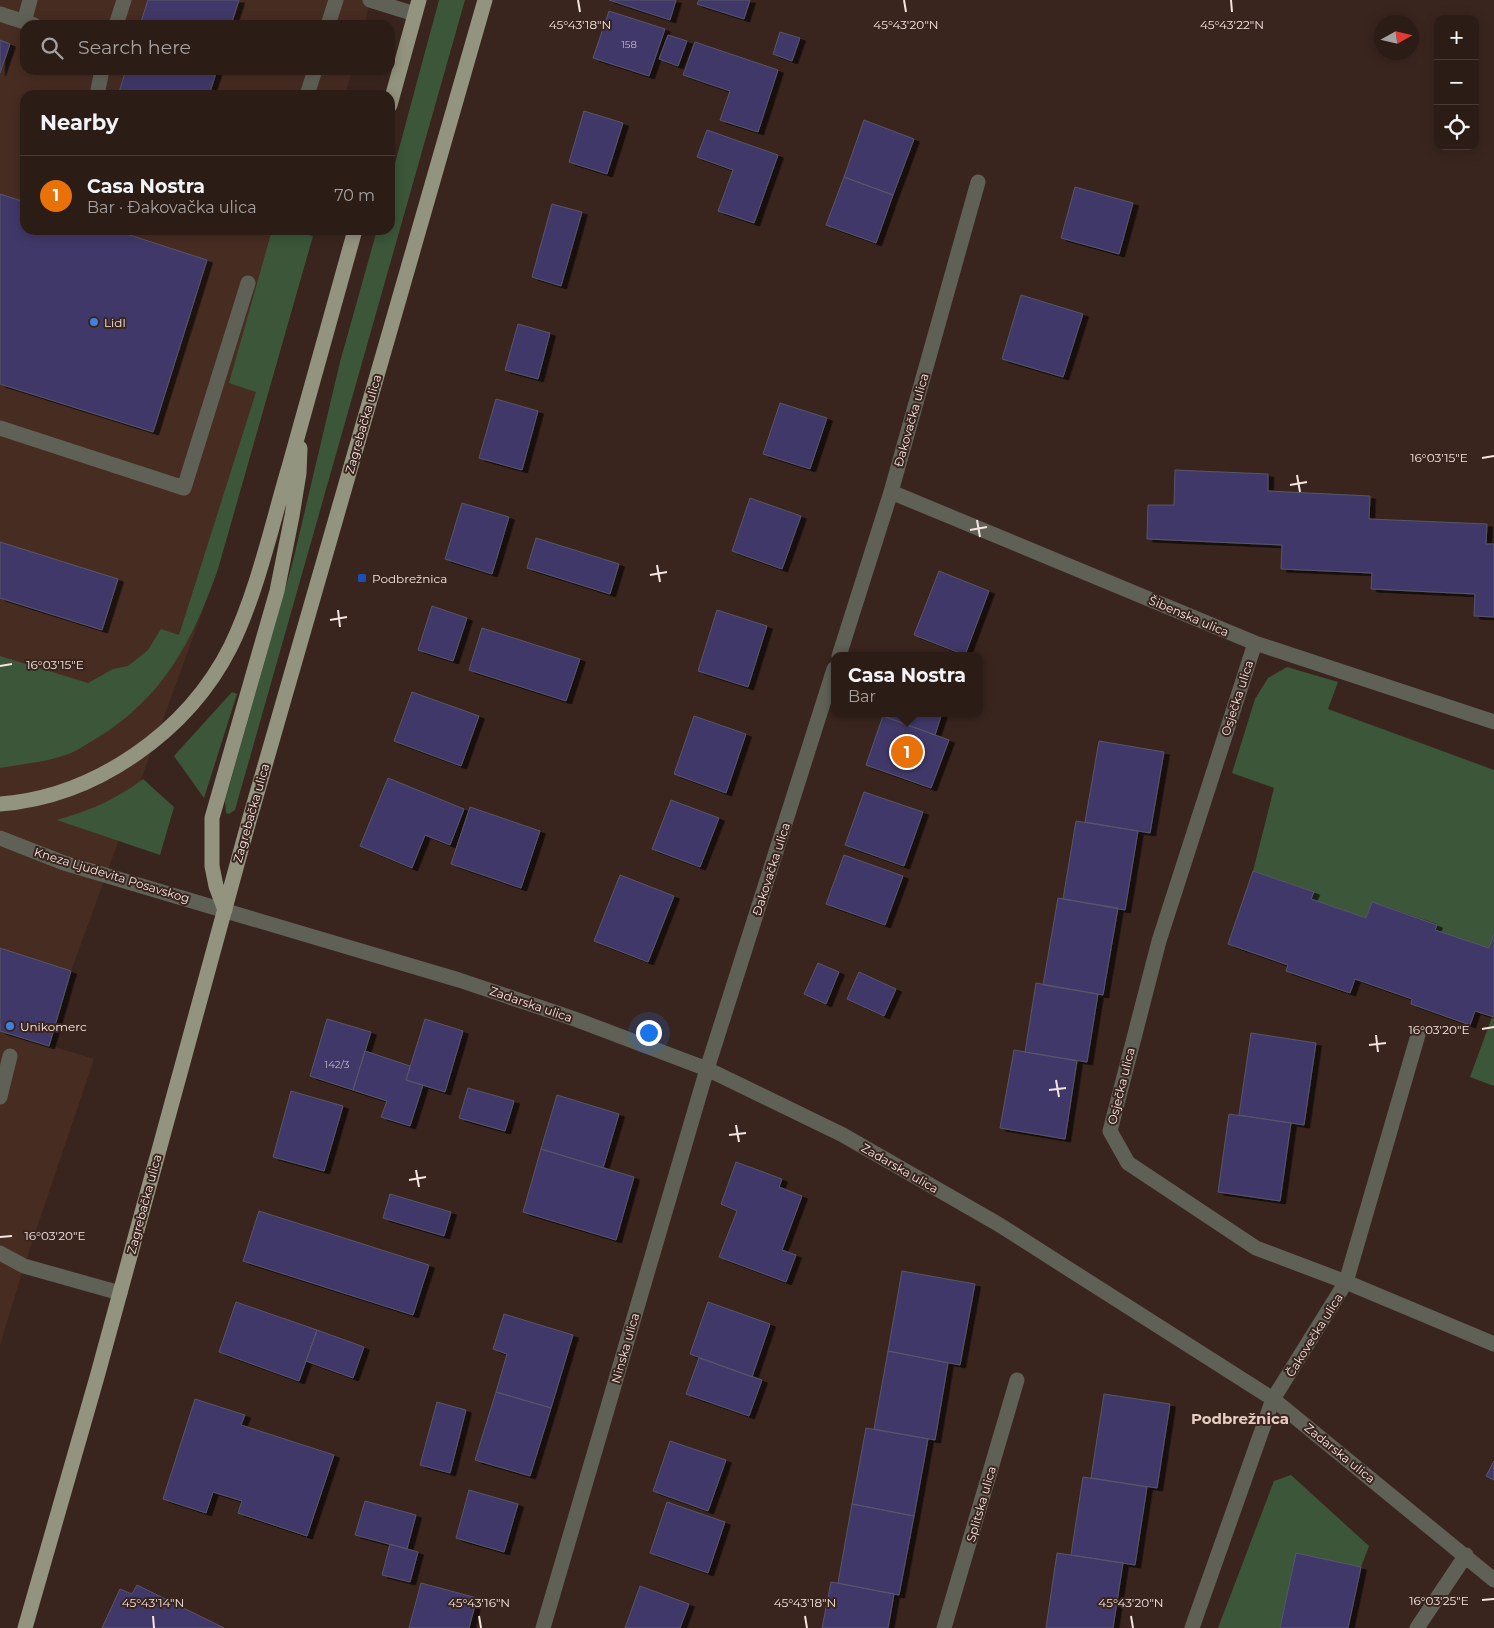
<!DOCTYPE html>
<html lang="en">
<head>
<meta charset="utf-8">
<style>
  :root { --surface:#2c1c16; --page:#382923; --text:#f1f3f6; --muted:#a6a1a1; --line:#483a35; --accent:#a2c928 }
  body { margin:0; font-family:Montserrat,sans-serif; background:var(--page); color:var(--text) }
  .controls { position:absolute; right:15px; top:15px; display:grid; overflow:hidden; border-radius:10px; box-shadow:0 2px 12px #0003 }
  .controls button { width:45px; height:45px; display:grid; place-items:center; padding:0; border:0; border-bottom:1px solid var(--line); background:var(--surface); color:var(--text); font:25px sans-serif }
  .compass { position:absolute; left:1374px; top:15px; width:45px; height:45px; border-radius:50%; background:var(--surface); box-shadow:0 2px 12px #0003; rotate:82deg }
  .you { position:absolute; left:648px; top:1032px; width:18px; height:18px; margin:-12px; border:4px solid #fff; border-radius:50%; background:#1a73e8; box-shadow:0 0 0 8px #1a73e833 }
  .badge { display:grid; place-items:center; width:32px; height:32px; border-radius:50%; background:var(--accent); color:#fff; font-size:16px; font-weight:700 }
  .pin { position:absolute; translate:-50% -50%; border:2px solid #fff; box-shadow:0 1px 5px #0006 }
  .popup { position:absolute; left:831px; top:652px; width:152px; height:65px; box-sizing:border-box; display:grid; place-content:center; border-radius:10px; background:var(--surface); filter:drop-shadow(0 1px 4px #0005); font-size:16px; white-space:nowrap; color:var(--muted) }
  .popup b { font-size:19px; color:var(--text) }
  .popup::after { content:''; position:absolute; left:50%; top:100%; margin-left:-10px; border:10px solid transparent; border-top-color:var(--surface) }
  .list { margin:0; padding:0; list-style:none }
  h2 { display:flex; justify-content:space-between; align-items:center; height:65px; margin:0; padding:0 20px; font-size:21px }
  h2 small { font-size:16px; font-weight:400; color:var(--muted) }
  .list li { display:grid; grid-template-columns:32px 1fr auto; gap:15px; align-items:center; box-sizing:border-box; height:80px; padding:0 20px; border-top:1px solid var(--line) }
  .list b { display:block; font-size:19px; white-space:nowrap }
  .list p { margin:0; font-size:16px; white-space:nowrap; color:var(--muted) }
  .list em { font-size:16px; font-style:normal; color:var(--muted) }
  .icon { flex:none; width:28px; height:28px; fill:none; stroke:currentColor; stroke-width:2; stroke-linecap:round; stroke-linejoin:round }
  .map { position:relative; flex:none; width:1494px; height:1628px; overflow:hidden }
  .search { position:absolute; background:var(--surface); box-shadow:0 2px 12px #0003; left:20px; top:20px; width:375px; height:55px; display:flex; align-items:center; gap:12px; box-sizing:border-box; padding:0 18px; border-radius:15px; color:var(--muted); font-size:19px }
  .panel { position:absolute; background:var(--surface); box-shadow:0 2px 12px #0003; left:20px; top:90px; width:375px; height:145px; border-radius:15px }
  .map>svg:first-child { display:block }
</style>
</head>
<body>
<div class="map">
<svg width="1494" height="1628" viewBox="0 0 1494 1628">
  <defs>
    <filter id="shadow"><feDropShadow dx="5.5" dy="3" stdDeviation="0" flood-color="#0009"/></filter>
  </defs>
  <rect width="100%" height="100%" fill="#3a251e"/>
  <!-- built -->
  <path fill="#472c22" d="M0,0H371L364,25H25V70H352L345,95H25V230H308L203,610L71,971L49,1045L94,1059L24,1266L0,1345Z"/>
  <!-- green -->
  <path fill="#3b5639" d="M439,0H465L235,810L229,814L226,813L225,801L293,561L340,362L377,230H390V182Z
    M272,230H291L313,236L218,569C193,640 164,697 97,738C88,743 80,749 71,753C49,762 23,764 0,768V656L88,683L113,669L128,666L148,650L161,629L179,635L256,392L229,383Z
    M1287,667L1338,682L1328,709L1494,770V934L1489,948L1435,930L1437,924L1372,902L1366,918L1311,899L1314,892L1253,871L1274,788L1232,773L1255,699L1268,678Z
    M232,692L237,694L204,798L174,756Z
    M143,779L174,807L160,855L57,820C91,810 115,800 143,779Z
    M1492,1017H1494V1086L1470,1077Z
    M1291,1475L1369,1546L1361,1567L1345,1574L1327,1628H1218L1274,1481Z"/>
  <!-- building -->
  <path fill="#403967" stroke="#57556b" filter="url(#shadow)" d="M148,0H239L231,25H140Z
    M609,0H676L670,20Z
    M699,0H750L744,19L697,4Z
    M609,11L665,29L649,76L593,58Z
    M780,32L800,38L792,61L773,54Z
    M668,35L687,41L678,66L659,59Z
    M0,40L10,44L0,73Z
    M695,42L778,70L758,132L720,120L730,91L683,75Z
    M126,70H217L209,95H118Z
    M584,111L623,123L607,174L569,162Z
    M864,120L914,139L893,195L844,177Z
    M707,130L778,155L754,223L718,211L733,170L697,157Z
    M844,177L893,195L876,243L826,225Z
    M1075,187L1133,203L1119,254L1061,238Z
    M0,194L25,202V230H114L207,260L153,432L0,384Z
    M552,204L582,212L561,286L532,277Z
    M1021,295L1083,314L1063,377L1002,359Z
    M518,324L550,333L538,379L505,370Z
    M496,399L538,411L522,470L479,458Z
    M780,403L827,418L810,469L763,454Z
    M1175,470L1268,474V491L1370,496L1369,519L1487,524L1486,544H1494V617L1474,616L1475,594L1371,589L1372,573L1281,569L1282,545L1147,539L1148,505H1174Z
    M750,498L801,516L782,569L732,551Z
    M462,503L509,517L492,574L445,559Z
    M536,538L619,564L610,594L527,568Z
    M0,542L118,579L102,630L0,598Z
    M939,571L989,591L965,655L914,635Z
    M432,606L467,618L453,661L418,650Z
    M717,610L767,626L748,687L698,671Z
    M482,628L580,659L566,701L469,670Z
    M412,692L479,716L461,766L394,741Z
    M884,713H942L935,735L883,716Z
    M694,716L746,734L726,793L674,774Z
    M883,716L949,740L931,788L866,765Z
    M1099,741L1164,752L1150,833L1085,822Z
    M388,778L464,809L450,845L425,835L412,868L360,846Z
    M864,792L923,812L904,866L845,845Z
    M671,800L719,818L700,867L652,849Z
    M470,807L540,831L521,888L451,864Z
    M1076,821L1138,831L1125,910L1063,899Z
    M844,855L903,876L885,925L826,904Z
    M1253,871L1314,892L1311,899L1366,918L1372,902L1437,925L1435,930L1489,948L1494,934V1017L1475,1011L1470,1025L1411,1004L1412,999L1355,979L1350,993L1286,971L1288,965L1228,944Z
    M620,875L674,896L648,962L594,941Z
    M1058,898L1118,908L1103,995L1043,985Z
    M0,948L71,971L49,1046L0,1031Z
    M818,963L839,972L826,1004L804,994Z
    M859,972L896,989L884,1016L847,999Z
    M1036,983L1098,994L1087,1062L1025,1052Z
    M327,1019L371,1032L353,1090L310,1076Z
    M425,1019L463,1031L445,1092L406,1080Z
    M1251,1033L1316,1043L1304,1125L1239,1115Z
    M1014,1050L1077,1061L1065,1139L1000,1128Z
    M365,1051L410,1066L406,1080L423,1085L410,1126L381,1117L387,1101L353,1090Z
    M468,1088L514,1101L505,1131L459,1118Z
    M291,1091L343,1106L324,1171L273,1157Z
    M557,1095L619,1114L603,1168L541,1149Z
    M1229,1114L1291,1123L1280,1201L1218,1192Z
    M541,1149L634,1177L616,1240L523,1212Z
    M736,1162L782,1179L779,1187L802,1196L782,1250L796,1255L786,1282L719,1257L737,1211L721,1204Z
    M390,1194L451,1212L444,1236L383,1218Z
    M259,1211L429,1265L413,1315L243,1261Z
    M902,1271L975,1284L960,1365L888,1351Z
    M236,1302L317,1330L299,1381L219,1352Z
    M708,1302L770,1324L752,1377L690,1354Z
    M504,1314L573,1335L551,1408L496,1392L507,1354L493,1349Z
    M317,1330L364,1347L353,1378L306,1361Z
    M888,1351L948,1363L935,1440L874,1429Z
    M699,1358L762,1380L749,1416L686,1394Z
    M496,1392L551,1408L530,1476L475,1460Z
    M1104,1394L1170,1404L1157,1488L1091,1478Z
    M195,1399L245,1415L241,1425L334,1455L307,1536L238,1513L242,1501L213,1492L206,1513L163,1499Z
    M437,1402L466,1410L450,1473L420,1465Z
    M866,1428L928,1439L914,1516L852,1504Z
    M670,1441L726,1460L708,1511L653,1491Z
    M1494,1461V1480L1486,1476Z
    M1083,1477L1147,1487L1135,1565L1071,1555Z
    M469,1490L518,1504L504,1552L456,1538Z
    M365,1501L416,1515L407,1549L355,1535Z
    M667,1502L725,1522L708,1573L650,1553Z
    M852,1504L914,1516L899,1595L838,1583Z
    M390,1544L418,1552L410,1582L382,1575Z
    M1057,1553L1123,1563L1113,1628H1046Z
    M1296,1553L1361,1567L1348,1628H1280Z
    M831,1582L894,1594L888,1628H822Z
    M421,1583L477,1598L469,1628H409Z
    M137,1585L224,1628H102L120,1589L132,1594Z
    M640,1586L689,1604L680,1628H625Z"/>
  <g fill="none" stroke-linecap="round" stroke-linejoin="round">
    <!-- minor -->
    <path stroke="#5f6056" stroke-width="15" d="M370,0L415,14
      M0,14L34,25
      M24,22L30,0
      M116,25L124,0
      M328,25L336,0
      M97,95L102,70
      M307,95L315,70
      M0,428L184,488L248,283
      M891,492L1255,643L1494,722
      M1255,643L1159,941L1110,1131L1128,1163L1256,1248L1346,1282L1494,1344
      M839,656L891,492L978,182
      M0,838L64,863L459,980L572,1018L707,1069L843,1135L998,1224L1273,1399L1494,1580
      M0,1097L10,1056
      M0,1253L24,1266L120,1293
      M543,1628L707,1069L834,669
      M944,1628L1017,1380
      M1192,1628L1273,1399L1346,1282L1418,1035
      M1417,1628L1466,1555"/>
    <!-- major -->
    <path stroke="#92947f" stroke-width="15" d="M390,105L419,0
      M0,804C95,797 188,732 231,646C257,593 272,524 289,467C311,388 333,309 355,230
      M225,910L216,886L212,866V818L277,591L292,516L299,473L300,448
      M25,1628L97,1377L247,828L485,0"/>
  </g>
  <!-- ticks -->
  <path fill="none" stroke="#f4e5e0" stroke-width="2" d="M578,0L580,12M904,0L906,12M1231,0L1232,12M1482,458L1494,456M1297,475L1300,492M1290,485L1307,482M977,520L980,537M970,530L987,527M657,565L660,582M650,575L667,572M338,610L340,627M330,620L347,617M0,666L12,664M1482,1029L1494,1027M1376,1035L1378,1052M1369,1045L1386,1043M1056,1080L1059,1097M1049,1090L1066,1088M736,1125L739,1142M729,1135L746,1133M416,1170L419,1187M409,1180L426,1177M0,1237L12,1236M1482,1600L1494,1599M153,1616L154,1628M479,1616L481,1628M805,1616L807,1628M1131,1616L1133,1628"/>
  <!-- markers -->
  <g fill="#3f7fe0" stroke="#3a251e" stroke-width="2">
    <circle cx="94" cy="322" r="5"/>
    <circle cx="10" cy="1026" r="5"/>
  </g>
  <rect fill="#1a4fb4" stroke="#3a251e" stroke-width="2" x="357" y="573" width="10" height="10" rx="2.5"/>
  <g text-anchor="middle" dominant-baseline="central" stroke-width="4" stroke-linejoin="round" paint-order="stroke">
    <!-- number labels -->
    <g font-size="10" fill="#c7bac2">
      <text x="629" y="44">158</text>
      <text x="337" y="1064">142/3</text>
    </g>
    <!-- poi labels -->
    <g font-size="12" fill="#f4e5e0" stroke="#3a251e" text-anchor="start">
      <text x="104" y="322">Lidl</text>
      <text x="372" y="578">Podbrežnica</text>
      <text x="20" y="1026">Unikomerc</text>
    </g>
    <!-- street labels -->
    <g font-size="12" fill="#f4e5e0" stroke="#3a251e">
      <text transform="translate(911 420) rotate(-74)">Đakovačka ulica</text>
      <text transform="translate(363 424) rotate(-74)">Zagrebačka ulica</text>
      <text transform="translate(1189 616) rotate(23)">Šibenska ulica</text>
      <text transform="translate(1237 698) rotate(-72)">Osječka ulica</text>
      <text transform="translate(251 813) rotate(-74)">Zagrebačka ulica</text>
      <text transform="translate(771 869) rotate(-72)">Đakovačka ulica</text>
      <text transform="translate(112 875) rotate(17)">Kneza Ljudevita Posavskog</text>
      <text transform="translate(531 1004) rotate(19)">Zadarska ulica</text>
      <text transform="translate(1121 1086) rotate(-76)">Osječka ulica</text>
      <text transform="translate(900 1168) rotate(30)">Zadarska ulica</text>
      <text transform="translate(144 1204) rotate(-75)">Zagrebačka ulica</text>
      <text transform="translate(1314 1335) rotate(-58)">Čakovečka ulica</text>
      <text transform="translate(625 1348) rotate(-74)">Ninska ulica</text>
      <text transform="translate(1340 1453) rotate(39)">Zadarska ulica</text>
      <text transform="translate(981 1504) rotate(-74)">Splitska ulica</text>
    </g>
    <!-- quarter labels -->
    <g font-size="15" font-weight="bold" fill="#e8ccc2" stroke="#3a251e">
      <text x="1240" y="1418">Podbrežnica</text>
    </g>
  </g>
  <g font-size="12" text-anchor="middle" fill="#f4e5e0" stroke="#3a251e" stroke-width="4" stroke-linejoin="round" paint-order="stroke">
    <text x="580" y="29">45°43'18"N</text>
    <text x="906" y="29">45°43'20"N</text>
    <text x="1232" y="29">45°43'22"N</text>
    <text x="1439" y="462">16°03'15"E</text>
    <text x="55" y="669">16°03'15"E</text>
    <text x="1439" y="1034">16°03'20"E</text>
    <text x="55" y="1240">16°03'20"E</text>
    <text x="1439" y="1605">16°03'25"E</text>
    <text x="153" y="1607">45°43'14"N</text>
    <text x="479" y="1607">45°43'16"N</text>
    <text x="805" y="1607">45°43'18"N</text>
    <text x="1131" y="1607">45°43'20"N</text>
  </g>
</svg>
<div class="controls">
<button>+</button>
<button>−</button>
<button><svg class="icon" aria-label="locate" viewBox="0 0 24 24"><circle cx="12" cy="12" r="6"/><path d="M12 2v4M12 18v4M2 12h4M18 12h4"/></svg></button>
</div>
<svg class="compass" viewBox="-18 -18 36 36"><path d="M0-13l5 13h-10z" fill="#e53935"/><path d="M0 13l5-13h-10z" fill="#a6a1a1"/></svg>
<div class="you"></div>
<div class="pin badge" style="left:907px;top:752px;background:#e8710a">1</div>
<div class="popup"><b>Casa Nostra</b>Bar</div>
<div class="search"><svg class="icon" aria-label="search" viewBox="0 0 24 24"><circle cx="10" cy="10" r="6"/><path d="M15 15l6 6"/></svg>Search here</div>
<section class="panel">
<h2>Nearby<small></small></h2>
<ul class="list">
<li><span class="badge" style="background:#e8710a">1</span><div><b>Casa Nostra</b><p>Bar · Đakovačka ulica</p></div><em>70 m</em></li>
</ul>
</section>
</div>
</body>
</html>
